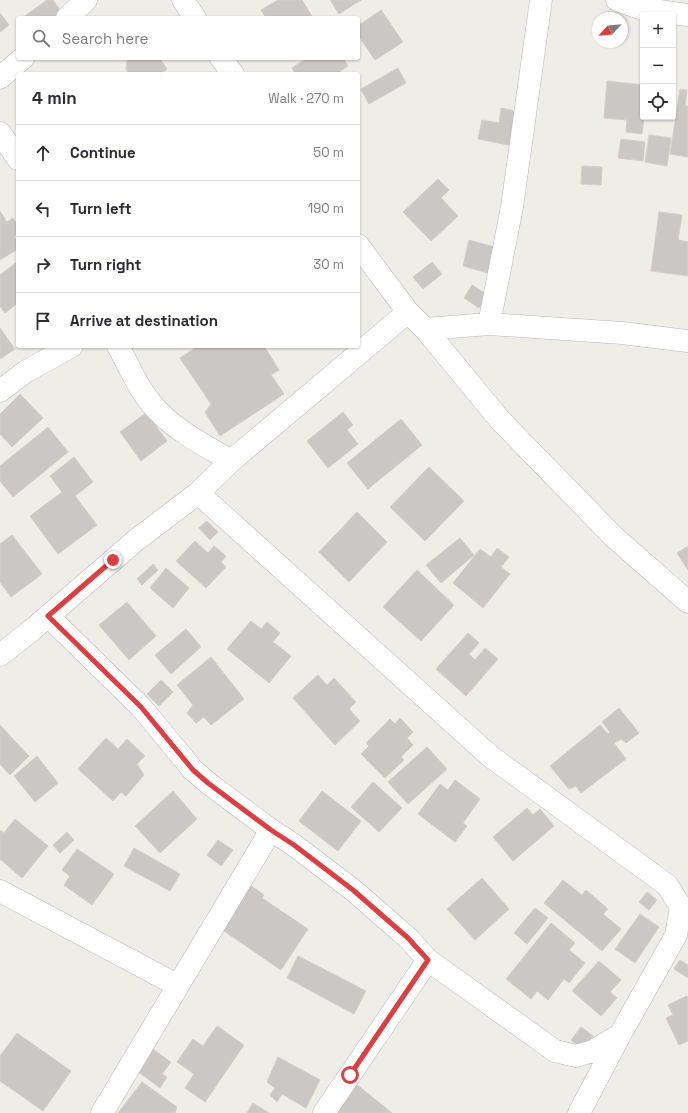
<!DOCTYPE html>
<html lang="en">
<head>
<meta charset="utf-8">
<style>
  :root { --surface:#fff; --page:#f7f7f7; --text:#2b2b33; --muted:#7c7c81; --line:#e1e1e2 }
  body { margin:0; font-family:"Space Grotesk",sans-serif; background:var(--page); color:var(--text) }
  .controls { position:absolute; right:12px; top:12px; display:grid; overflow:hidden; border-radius:4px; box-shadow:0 1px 3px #0004 }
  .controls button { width:36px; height:36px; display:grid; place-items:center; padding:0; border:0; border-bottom:1px solid var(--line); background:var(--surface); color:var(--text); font:20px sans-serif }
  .compass { position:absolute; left:592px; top:12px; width:36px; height:36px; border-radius:50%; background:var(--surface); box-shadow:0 1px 3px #0004; rotate:244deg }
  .stop { position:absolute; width:12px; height:12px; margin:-9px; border:3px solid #de3e41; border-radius:50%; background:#fff }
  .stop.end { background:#de3e41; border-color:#fff; box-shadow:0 1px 4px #0008 }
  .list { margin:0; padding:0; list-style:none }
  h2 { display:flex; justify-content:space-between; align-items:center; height:52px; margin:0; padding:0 16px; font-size:17px }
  h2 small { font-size:13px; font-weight:400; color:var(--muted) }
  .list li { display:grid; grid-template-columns:26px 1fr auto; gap:12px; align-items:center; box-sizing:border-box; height:56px; padding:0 16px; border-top:1px solid var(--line) }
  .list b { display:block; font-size:15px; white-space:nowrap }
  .list em { font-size:13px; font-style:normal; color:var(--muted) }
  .icon { flex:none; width:22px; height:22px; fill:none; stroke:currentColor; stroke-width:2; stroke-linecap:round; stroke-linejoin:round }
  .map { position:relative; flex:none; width:688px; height:1113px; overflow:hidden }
  .search { position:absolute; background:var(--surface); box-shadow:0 1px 3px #0004; left:16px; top:16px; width:344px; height:44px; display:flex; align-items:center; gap:10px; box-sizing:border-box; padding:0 14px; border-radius:4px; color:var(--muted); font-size:15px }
  .panel { position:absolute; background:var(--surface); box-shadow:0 1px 3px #0004; left:16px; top:72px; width:344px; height:276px; border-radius:4px }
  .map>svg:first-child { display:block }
</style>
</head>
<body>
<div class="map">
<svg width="688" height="1113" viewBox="0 0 688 1113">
  <rect width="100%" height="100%" fill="#efede7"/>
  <!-- building -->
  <path fill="#cbc7c4" stroke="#d4cec5" d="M47,0H53L62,13L55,18H22Z
    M278,0H302L313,18H266L261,10Z
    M330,0H361L339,14Z
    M381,10L403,42L375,60L358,35V26Z
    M0,13L9,25L0,32Z
    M131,58H161L160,59L167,69L160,74H129L126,69L127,61Z
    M307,58H343L348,66L340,71L342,74H296L292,68Z
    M398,68L406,83L369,104L361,89Z
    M607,81L643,85L644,117L642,134L626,132L627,120L604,118Z
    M680,89L687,90L685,106H688V157L670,154Z
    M501,108L515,111L509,145L478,139L482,120L499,123Z
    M649,135L671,138L667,166L645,162Z
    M621,139L645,142L643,161L618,158Z
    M582,166L602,167L601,185L581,184Z
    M438,179L449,190L441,198L458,216L431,241L403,212Z
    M0,211L7,222L13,218L18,226V234L14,236L18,242V249L0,260Z
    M659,212L682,215L678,240L688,242V276L651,271Z
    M469,240L494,247L488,273L463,266Z
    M18,261V303L5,313L0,306V275Z
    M432,262L442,274L423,289L413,277Z
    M472,285L487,295L479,308L464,298Z
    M0,328L15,349L0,359Z
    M198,346H264L279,370L271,375L284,394L220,436L205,412L211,404L180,358Z
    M20,394L43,418L12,447L0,434V414Z
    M343,412L353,425L347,430L358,444L328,468L307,441Z
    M146,413L167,441L141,461L120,432Z
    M401,419L422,445L368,489L347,463Z
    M48,427L68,452L13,497L0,481V466Z
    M74,457L93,482L75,496L97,525L58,554L30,516L62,492L50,476Z
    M429,467L464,501L425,541L390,507Z
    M357,512L387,542L349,582L319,552Z
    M207,521L218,532L210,540L199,528Z
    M12,535L42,574L11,597L0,582V544Z
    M460,538L474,555L441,583L426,565Z
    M195,541L208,553L214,546L226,556L221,562L226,567L206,588L176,561Z
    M688,546V570L677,553Z
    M497,548L509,557L501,567L510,574L483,608L453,583L480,549L491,557Z
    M153,564L158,570L142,585L137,579Z
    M166,568L189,588L173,608L150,588Z
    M417,570L454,605L421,641L383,607Z
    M127,602L156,636L129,660L99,625Z
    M251,621L261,629L267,622L280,633L273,642L291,656L269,683L227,649Z
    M186,629L201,647L171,674L155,655Z
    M468,633L479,643L469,654L475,660L485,648L498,659L466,696L436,669Z
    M211,657L244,699L211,725L204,717L196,723L187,713L193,705L177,685Z
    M318,675L327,685L334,678L356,702L349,709L360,721L335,745L293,698Z
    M161,680L173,692L159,706L147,694Z
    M619,708L639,733L626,743L621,739L614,743L626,759L581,793L576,786L569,789L550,766L600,725L608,734L610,732L602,722Z
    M400,718L413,732L407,738L413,745L401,757L404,760L385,778L361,754L369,746L366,743L390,719L395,724Z
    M0,725L29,756L10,775L0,764Z
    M106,738L118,749L127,739L145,756L137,764L144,775L126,796L121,792L113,801L78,769Z
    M427,747L447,769L408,804L388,782Z
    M37,756L58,783L35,802L14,776Z
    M455,780L480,799L463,823L467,826L455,842L418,814L440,784L448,790Z
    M373,782L402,808L379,832L351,807Z
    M173,791L197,819L160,853L135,826Z
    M322,791L361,821L338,851L299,821Z
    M527,808L533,815L540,809L554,826L513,861L493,837Z
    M15,819L48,846L22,878L0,859V830L4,833Z
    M67,832L74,840L60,853L53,845Z
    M218,840L233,850L221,866L207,855Z
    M134,848L180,874L170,891L124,866Z
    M77,849L114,874L92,905L64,885L70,876L62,870Z
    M482,878L509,909L475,940L447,909Z
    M563,880L582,895L586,890L608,909L603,914L621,929L602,951L544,903Z
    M250,885L264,895L262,898L308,929L281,970L221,929Z
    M647,892L657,900L649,910L639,902Z
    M535,908L548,918L527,944L514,933Z
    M640,914L659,927L635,963L615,949Z
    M551,923L575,943L569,950L585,963L569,983L564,979L548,1000L537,991L531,999L506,979Z
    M298,956L366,991L354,1014L287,978Z
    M680,960L688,965V978L674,969Z
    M599,961L621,980L610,992L617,998L601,1016L572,991Z
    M687,996L688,999V1041L679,1045L666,1018L673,1015L668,1005Z
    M217,1026L244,1045L205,1102L185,1088L194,1074L177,1062L193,1039L203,1046Z
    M581,1027L593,1036L583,1050L571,1040Z
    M17,1033L71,1071L43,1111L0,1081V1056Z
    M153,1049L171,1062L162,1074L167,1077L160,1088L137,1071Z
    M278,1057L320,1080L306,1108L282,1094L277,1102L270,1095L275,1088L267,1082Z
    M142,1082L177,1107L175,1113H118Z
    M355,1083L392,1113H336Z
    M253,1103L269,1113H247Z"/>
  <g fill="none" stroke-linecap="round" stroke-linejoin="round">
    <defs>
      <path id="minor" d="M183,0L195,18
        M617,0L639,8L688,15
        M67,18L86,0
        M221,58L233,74
        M0,78L23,58
        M0,133L18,159
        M358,245L408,312L425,329L500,420L614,537L688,602
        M489,324L512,207L541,0
        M425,329L489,324L622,333L688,341
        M118,346C130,368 140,393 158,411C178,432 206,446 231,461
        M0,391L25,372L72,346
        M198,493L490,756L667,885L681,907L676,935L620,1035L579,1113
        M48,616L141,707L193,770L208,783L271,830L294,845L353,890L408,938L428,960L555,1051L576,1056L593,1051L620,1035
        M0,655L32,630L135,541L198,493L231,461L408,312
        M0,891L177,985
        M102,1113L271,830
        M324,1113L428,960"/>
    </defs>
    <!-- minor casing -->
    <use href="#minor" stroke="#b4b7ba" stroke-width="23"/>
    <!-- minor -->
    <use href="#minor" stroke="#fff" stroke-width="22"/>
  </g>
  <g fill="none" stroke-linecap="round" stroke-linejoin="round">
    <!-- route -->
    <path stroke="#de3e41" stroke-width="5" d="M113,560L48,616L141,707L193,770L208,783L271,830L294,845L353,890L408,938L428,960L350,1075"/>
  </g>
</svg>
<div class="controls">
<button>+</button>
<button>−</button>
<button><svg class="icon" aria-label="locate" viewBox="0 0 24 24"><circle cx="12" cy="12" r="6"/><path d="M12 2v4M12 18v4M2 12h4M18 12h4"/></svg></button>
</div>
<svg class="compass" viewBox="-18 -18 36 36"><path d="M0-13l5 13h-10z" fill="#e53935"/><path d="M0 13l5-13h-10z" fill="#7c7c81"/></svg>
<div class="stop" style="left:350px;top:1075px"></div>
<div class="stop end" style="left:113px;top:560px"></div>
<div class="search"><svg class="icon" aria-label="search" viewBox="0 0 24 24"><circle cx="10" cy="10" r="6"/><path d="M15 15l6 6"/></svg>Search here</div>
<section class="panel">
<h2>4 min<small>Walk · 270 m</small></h2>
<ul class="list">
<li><svg class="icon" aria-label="ahead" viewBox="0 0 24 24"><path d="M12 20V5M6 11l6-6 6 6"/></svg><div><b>Continue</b></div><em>50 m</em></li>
<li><svg class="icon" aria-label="left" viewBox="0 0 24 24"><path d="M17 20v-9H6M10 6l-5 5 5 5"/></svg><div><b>Turn left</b></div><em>190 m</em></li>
<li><svg class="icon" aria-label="right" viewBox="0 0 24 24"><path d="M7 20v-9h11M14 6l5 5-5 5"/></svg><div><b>Turn right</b></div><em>30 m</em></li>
<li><svg class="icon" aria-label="arrive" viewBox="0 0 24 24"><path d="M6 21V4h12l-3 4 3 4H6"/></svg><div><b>Arrive at destination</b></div></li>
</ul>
</section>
</div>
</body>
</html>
